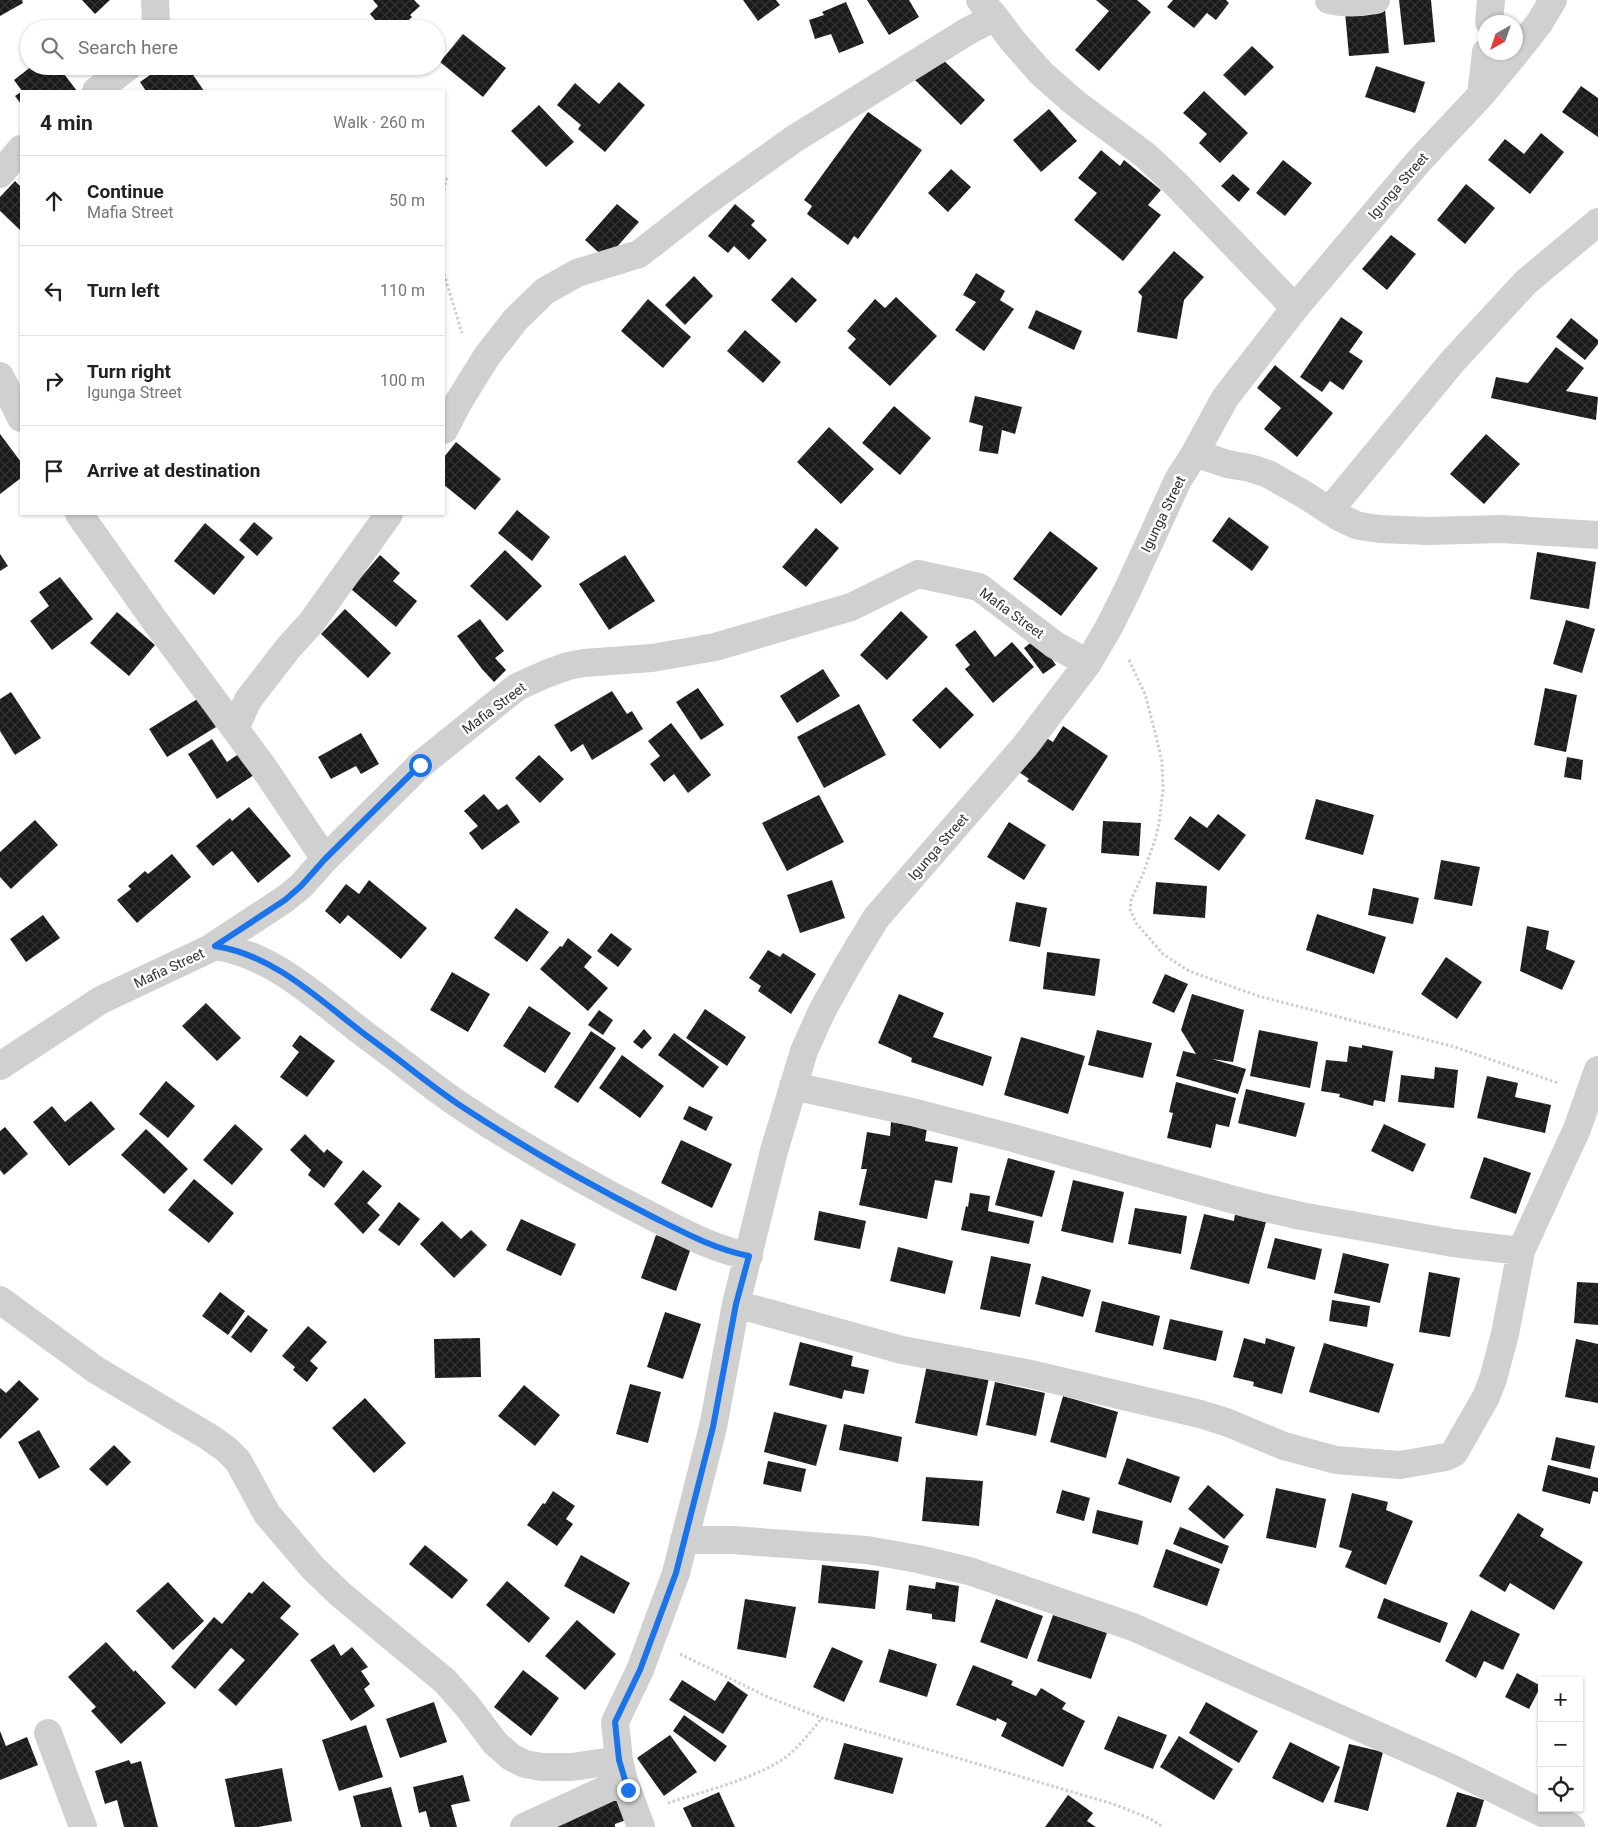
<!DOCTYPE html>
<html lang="en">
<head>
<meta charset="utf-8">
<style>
  :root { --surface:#fff; --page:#f2f2f2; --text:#222; --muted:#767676; --line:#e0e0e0 }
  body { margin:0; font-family:Roboto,sans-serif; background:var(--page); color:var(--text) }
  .controls { position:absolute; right:15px; bottom:15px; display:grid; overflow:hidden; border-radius:0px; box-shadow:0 1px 4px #0004 }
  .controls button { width:45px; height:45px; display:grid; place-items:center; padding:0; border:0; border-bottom:1px solid var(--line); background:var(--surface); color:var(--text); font:25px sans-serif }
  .compass { position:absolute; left:1478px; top:15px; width:45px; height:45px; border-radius:50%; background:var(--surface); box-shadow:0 1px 4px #0004; rotate:220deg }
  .stop { position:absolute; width:15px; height:15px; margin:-11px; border:4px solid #1a73e8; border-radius:50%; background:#fff }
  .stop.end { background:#1a73e8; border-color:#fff; box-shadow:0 1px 5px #0008 }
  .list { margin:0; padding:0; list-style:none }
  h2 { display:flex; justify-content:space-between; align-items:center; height:65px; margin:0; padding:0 20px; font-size:21px }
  h2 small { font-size:16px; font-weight:400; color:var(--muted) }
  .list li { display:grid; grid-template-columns:32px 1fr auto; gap:15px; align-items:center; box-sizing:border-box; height:90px; padding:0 20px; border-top:1px solid var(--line) }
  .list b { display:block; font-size:19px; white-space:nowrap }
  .list p { margin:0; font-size:16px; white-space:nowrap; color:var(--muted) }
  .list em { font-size:16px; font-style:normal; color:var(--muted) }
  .icon { flex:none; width:28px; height:28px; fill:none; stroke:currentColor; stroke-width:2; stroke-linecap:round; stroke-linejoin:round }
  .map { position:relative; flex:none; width:1598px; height:1827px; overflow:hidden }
  .search { position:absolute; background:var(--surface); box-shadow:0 1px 4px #0004; left:20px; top:20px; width:425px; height:55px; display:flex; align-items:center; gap:12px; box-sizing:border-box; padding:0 18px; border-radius:28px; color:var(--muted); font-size:19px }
  .panel { position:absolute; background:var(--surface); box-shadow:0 1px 4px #0004; left:20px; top:90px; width:425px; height:425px; border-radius:0px }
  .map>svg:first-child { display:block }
</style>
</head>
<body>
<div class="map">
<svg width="1598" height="1827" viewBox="0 0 1598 1827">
  <defs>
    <pattern id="building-cross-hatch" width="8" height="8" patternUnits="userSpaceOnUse" patternTransform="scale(1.25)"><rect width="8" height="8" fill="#1a1a1a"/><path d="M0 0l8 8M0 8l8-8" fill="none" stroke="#333"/></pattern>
  </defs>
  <rect width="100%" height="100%" fill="#fff"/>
  <!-- building -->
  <path fill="url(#building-cross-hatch)" d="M0,0H22L23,3L0,16Z
    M82,0H110L95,14Z
    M373,0H414L420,6L410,15L412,17L399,29H383L370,14L378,6Z
    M743,0H776L780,5L758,21Z
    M867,0H909L919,17L889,35Z
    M1096,0H1137L1151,12L1099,71L1075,50L1109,11Z
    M1173,0H1226L1229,3L1216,20L1207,13L1194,28L1167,7Z
    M1399,0H1431L1435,42L1404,45Z
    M846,2L864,43L839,53L831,34L815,39L809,20L824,15L822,12Z
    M1385,9L1389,53L1349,56L1345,12Z
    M463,34L506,68L483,97L440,62Z
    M1252,46L1274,67L1245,96L1223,75Z
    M937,54L985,100L961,125L913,78Z
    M32,66H58L77,91H22L14,80Z
    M163,66H187L204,91H146L140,82Z
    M1376,66L1425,82L1415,113L1365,97Z
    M619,82L645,105L605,152L578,129L581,125L557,105L575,83L599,104Z
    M1581,86L1598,98V137L1562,112Z
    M1204,91L1248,133L1220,163L1199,143L1207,134L1183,113Z
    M21,92V104L15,96Z
    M539,105L574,142L546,167L511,131Z
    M1049,109L1077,141L1041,172L1013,140Z
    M868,112L922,150L858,239L854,236L848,245L807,214L812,206L804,200Z
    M1541,133L1564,152L1530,194L1488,160L1505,139L1524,154Z
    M1101,150L1120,166L1124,160L1161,190L1148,205L1161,215L1123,261L1074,220L1097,193L1078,178Z
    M1283,160L1312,183L1285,216L1256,193Z
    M951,169L971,187L948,212L928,193Z
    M1233,174L1250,189L1239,202L1221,186Z
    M15,181L21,187V231L0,211V197Z
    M1466,184L1495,208L1465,244L1437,220Z
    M617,204L639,222L606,259L585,240Z
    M735,204L755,221L751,225L767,240L749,260L734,246L728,253L708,236Z
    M1391,235L1416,254L1387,290L1362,269Z
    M1174,251L1204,277L1184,300L1177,339L1137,332L1142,296L1138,292Z
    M976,273L1005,291L1000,300L1014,309L984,351L955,330L976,302L963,295Z
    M694,276L713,296L685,325L665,305Z
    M792,277L817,300L796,323L771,300Z
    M896,297L937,336L890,386L848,348L856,339L847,331L875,299L885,308Z
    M648,299L691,337L663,368L621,331Z
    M1036,310L1082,331L1074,350L1028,328Z
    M1341,317L1363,332L1349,352L1363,361L1343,390L1330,381L1322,392L1300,377Z
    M1571,318L1598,340V344L1585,360L1556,337Z
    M745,330L781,362L763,383L727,351Z
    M1556,347L1584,368L1566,391L1598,397L1596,420L1491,398L1496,377L1528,383Z
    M1275,365L1333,413L1297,457L1264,429L1281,408L1257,388Z
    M975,396L1022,407L1015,434L1002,430L998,454L979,451L983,426L969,422Z
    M894,406L931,438L900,475L862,443Z
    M829,427L874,469L841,504L797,462Z
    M0,434L21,462V478L0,494Z
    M1486,434L1520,464L1484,504L1450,474Z
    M456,442L501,479L475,510L444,485V457Z
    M517,510L550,537L532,561L498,533Z
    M1229,517L1269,547L1252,571L1212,541Z
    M254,522L273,538L257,556L239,540Z
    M205,523L245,557L214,595L174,561Z
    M816,528L839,548L806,587L782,567Z
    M1050,531L1098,568L1061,616L1013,579Z
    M505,550L542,586L507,621L470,586Z
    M1537,552L1596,562L1589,609L1530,599Z
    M0,554L8,566L0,571Z
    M380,555L400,573L393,581L417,601L396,627L351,589Z
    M625,555L655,601L609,630L579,584Z
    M60,577L93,619L52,650L30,621L49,606L39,592Z
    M345,609L391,653L368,678L321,634Z
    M901,611L928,637L887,680L860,655Z
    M117,612L155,645L129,676L90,643Z
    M480,619L504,651L495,658L506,670L494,682L482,669L457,636Z
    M1566,620L1595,629L1582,673L1553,664Z
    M975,630L995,657L1012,642L1034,667L993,703L965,669L970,665L955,645Z
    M1037,638L1056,665L1043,674L1024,648Z
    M823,669L840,696L797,723L780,696Z
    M946,687L974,715L940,749L912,720Z
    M698,688L724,725L701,740L676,702Z
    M1545,688L1577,695L1566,752L1534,745Z
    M612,691L627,714L632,711L643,729L592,760L583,744L571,752L554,725Z
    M11,692L41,738L15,755L0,731V699Z
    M199,698L216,727L167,757L149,729Z
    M859,704L886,755L824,788L797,737Z
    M671,723L711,775L688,793L674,774L664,782L650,764L660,756L648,741Z
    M1063,726L1108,756L1073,811L1027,781L1029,779L1016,770L1040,734L1053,742Z
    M361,733L379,764L361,774L356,766L331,779L318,757Z
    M212,739L227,762L240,753L254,775L217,799L188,754Z
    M539,755L564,779L540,803L515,778Z
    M1567,757L1583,760L1581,780L1564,777Z
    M484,794L498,810L507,804L520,822L482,850L469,833L478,826L464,811Z
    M819,795L844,842L787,871L762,823Z
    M1316,799L1374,815L1363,855L1305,839Z
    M249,807L291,856L258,883L232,851L213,866L196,846L230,818L232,821Z
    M1218,814L1246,835L1219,871L1174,839L1190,816L1207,828Z
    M35,820L58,845L11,889L0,877V852Z
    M1103,821L1141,823L1139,856L1101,853Z
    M1009,822L1046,845L1024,880L987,857Z
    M172,854L191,877L137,923L117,900L131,889L128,886L145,871L148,874Z
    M1441,860L1480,867L1472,906L1434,899Z
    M369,880L427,928L401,959L348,915L340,924L325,911L346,884L359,894Z
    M832,880L845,918L800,933L787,895Z
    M1156,882L1207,886L1205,918L1153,914Z
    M1373,888L1419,898L1413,924L1368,915Z
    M1016,902L1047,908L1040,947L1009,941Z
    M516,908L549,932L527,962L494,938Z
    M1317,914L1386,937L1374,974L1306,950Z
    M43,915L60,938L26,962L10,939Z
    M1527,926L1549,931L1546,949L1575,961L1562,990L1520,971Z
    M611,933L632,949L618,967L597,951Z
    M568,938L592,957L584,967L608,988L588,1011L540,969L560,946L562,947Z
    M768,950L780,957L783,953L816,974L791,1014L758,991L761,986L749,978Z
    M1047,952L1100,959L1095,996L1043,989Z
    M1446,957L1482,982L1457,1019L1421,994Z
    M452,972L490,994L468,1032L430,1010Z
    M1165,974L1188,984L1174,1013L1152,1003Z
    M899,994L944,1013L933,1037L992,1057L983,1086L911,1062L912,1058L878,1043Z
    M1192,994L1244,1010L1233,1062L1212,1059L1246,1069L1238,1094L1176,1076L1183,1051L1196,1054L1181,1030Z
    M206,1003L241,1038L217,1061L182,1026Z
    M529,1006L571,1033L545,1073L503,1046Z
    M705,1009L746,1037L727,1066L686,1038Z
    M599,1010L613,1020L603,1035L588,1025Z
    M644,1029L652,1038L642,1049L633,1042Z
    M1097,1030L1152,1043L1143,1078L1088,1065Z
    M1259,1030L1318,1042L1310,1088L1250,1076Z
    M591,1031L616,1048L578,1103L554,1087Z
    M674,1033L719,1067L703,1088L658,1055Z
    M300,1035L335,1061L307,1097L280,1077L299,1052L292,1046Z
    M1021,1037L1085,1056L1068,1114L1004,1095Z
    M1362,1045L1393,1051L1385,1102L1374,1100L1373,1106L1339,1097L1340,1094L1321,1091L1326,1060L1347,1062L1349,1046L1362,1048Z
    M622,1055L664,1086L640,1118L599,1088Z
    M1435,1067L1458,1070L1454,1108L1398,1102L1401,1075L1434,1079Z
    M1487,1076L1518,1083L1515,1097L1551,1105L1545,1133L1477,1118Z
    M166,1081L195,1106L168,1138L139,1114Z
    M1176,1082L1236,1098L1229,1127L1216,1124L1211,1148L1167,1138L1173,1113L1169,1112Z
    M1246,1089L1305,1103L1296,1137L1238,1123Z
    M91,1101L115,1129L69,1166L33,1122L52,1106L65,1122Z
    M689,1106L713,1117L706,1131L683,1119Z
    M891,1122L927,1128L925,1141L958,1147L952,1183L935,1180L927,1219L859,1205L867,1169H861L867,1132L890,1136Z
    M235,1124L263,1149L232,1185L203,1160Z
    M1384,1124L1426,1144L1413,1172L1371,1151Z
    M5,1127L28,1154L4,1175L0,1170V1131Z
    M146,1129L188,1169L164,1194L121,1155Z
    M305,1134L324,1153L327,1149L343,1162L324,1188L308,1175L311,1170L290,1150Z
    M681,1140L732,1164L712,1208L661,1183Z
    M1484,1157L1531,1173L1516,1214L1470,1198Z
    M1008,1158L1055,1171L1042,1217L995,1205Z
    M363,1170L382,1186L367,1203L380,1215L363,1234L334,1204Z
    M194,1179L234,1213L209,1243L168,1210Z
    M1073,1180L1124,1192L1113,1243L1061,1231Z
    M970,1193L990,1196L988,1211L1034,1221L1029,1244L961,1230L966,1206L968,1207Z
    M399,1202L420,1219L399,1246L378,1230Z
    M1135,1208L1187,1216L1181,1254L1128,1244Z
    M819,1211L866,1221L860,1249L814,1240Z
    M1204,1214L1234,1221L1235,1214L1266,1222L1249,1284L1190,1269Z
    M521,1219L576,1244L561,1276L506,1250Z
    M442,1221L461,1239L471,1230L487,1245L454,1278L420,1244Z
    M656,1235L691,1248L676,1291L641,1278Z
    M1275,1238L1322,1249L1315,1280L1267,1268Z
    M898,1247L953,1261L945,1294L890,1281Z
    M1343,1253L1389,1264L1380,1303L1334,1293Z
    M991,1256L1031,1264L1020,1317L980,1309Z
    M1429,1272L1460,1278L1450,1337L1419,1332Z
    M1042,1276L1091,1290L1083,1317L1035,1304Z
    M1577,1282L1598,1283V1325L1574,1323Z
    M220,1292L245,1311L228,1335L202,1316Z
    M1332,1300L1370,1306L1367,1327L1329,1321Z
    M1102,1301L1160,1316L1153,1346L1095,1332Z
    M665,1312L701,1324L683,1379L647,1367Z
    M248,1315L268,1330L251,1353L231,1337Z
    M1170,1319L1223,1331L1216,1361L1163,1349Z
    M308,1326L327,1342L310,1361L318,1368L307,1382L293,1370L295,1367L282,1356Z
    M480,1338L481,1377L435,1378L434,1339Z
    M1244,1338L1265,1344L1266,1338L1295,1347L1282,1394L1253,1386L1254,1382L1233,1377Z
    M1576,1339L1598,1344V1403L1565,1397Z
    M800,1342L853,1356L851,1366L869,1370L864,1394L844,1390L842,1399L789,1385Z
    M1324,1343L1394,1364L1379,1413L1309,1392Z
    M928,1360L990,1373L977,1436L915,1423Z
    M19,1380L39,1399L0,1439V1388L6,1393Z
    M995,1382L1045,1393L1036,1436L986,1425Z
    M630,1384L661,1392L648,1443L616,1434Z
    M524,1385L560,1415L535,1446L498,1416Z
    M1063,1396L1118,1412L1106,1458L1050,1442Z
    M365,1398L406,1443L374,1473L332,1428Z
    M774,1412L827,1425L816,1466L764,1452Z
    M844,1424L902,1437L898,1462L839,1450Z
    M39,1430L60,1467L39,1479L18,1442Z
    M1556,1437L1595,1446L1590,1469L1551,1460Z
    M114,1445L131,1462L107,1486L89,1469Z
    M1127,1458L1180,1477L1171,1503L1118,1484Z
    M768,1461L806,1469L801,1492L763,1484Z
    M1548,1465L1598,1478V1492L1593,1491L1590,1504L1542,1491Z
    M926,1477L983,1481L979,1526L922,1521Z
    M1208,1485L1244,1515L1224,1539L1188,1509Z
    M1276,1488L1326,1499L1316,1548L1266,1538Z
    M1062,1490L1090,1498L1084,1521L1056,1513Z
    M553,1491L575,1506L566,1519L573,1524L557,1546L527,1525L543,1503L545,1504Z
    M1352,1493L1388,1502L1386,1510L1413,1521L1386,1585L1345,1567L1352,1551L1339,1547Z
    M1097,1510L1143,1521L1138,1545L1092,1533Z
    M1518,1513L1544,1529L1540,1536L1583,1562L1554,1610L1510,1583L1505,1592L1479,1576Z
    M1180,1527L1229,1546L1222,1564L1173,1544Z
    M425,1545L468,1580L452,1599L409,1564Z
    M1166,1549L1220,1569L1207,1606L1153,1587Z
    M581,1555L630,1583L614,1614L564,1586Z
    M822,1565L879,1571L875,1609L818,1603Z
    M263,1581L291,1606L280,1618L299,1634L236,1706L218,1690L245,1660L231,1648L195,1689L171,1667L214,1617L222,1624L249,1592L252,1594Z
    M507,1581L550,1618L529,1643L486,1605Z
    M168,1582L204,1621L173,1650L136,1611Z
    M936,1582L959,1586L955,1622L932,1619V1614L906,1610L909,1585L935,1589Z
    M1384,1598L1448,1623L1440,1643L1377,1618Z
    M745,1599L796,1607L786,1658L737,1649Z
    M996,1599L1043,1616L1027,1659L980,1642Z
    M1471,1610L1520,1634L1503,1670L1484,1661L1476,1678L1445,1661Z
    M1053,1615L1107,1633L1091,1679L1037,1661Z
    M577,1620L616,1654L585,1690L545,1656Z
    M106,1642L134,1672L135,1670L166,1703L121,1744L91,1711L96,1707L68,1677Z
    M334,1644L341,1656L352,1647L368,1667L361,1671L370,1684L364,1689L375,1706L351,1721L310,1660Z
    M832,1647L863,1661L844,1702L813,1687Z
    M889,1649L937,1664L927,1697L879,1682Z
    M973,1665L1013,1681L1011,1685L1036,1696L1041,1688L1066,1703L1062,1709L1085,1721L1063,1767L1001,1736L1007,1723L997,1718L996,1721L956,1705Z
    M523,1670L559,1698L531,1736L494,1707Z
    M1517,1673L1541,1686L1529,1709L1505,1697Z
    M682,1680L715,1701L728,1681L748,1695L723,1734L669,1700Z
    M434,1702L447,1742L400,1758L386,1719Z
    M1206,1702L1258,1731L1239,1763L1189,1733Z
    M684,1715L727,1746L715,1762L673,1731Z
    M1118,1716L1167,1735L1153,1769L1104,1749Z
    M366,1725L383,1777L339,1791L322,1740Z
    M0,1731L6,1746L27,1737L38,1765L0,1780Z
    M670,1735L697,1772L664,1796L637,1758Z
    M1179,1736L1233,1769L1214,1800L1160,1767Z
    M1290,1742L1340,1767L1323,1803L1272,1778Z
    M844,1743L903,1758L893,1794L834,1779Z
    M1349,1744L1383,1752L1368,1811L1334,1802Z
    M129,1760L131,1764L141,1761L158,1827H124L117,1800L105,1804L95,1771Z
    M282,1768L292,1821L258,1827H235L225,1779Z
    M463,1775L470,1801L451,1805L457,1827H430L426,1811L419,1813L413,1787Z
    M391,1787L402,1827H361L353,1796Z
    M719,1792L735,1827H692L683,1808Z
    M1457,1792L1484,1800L1476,1827H1446Z
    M621,1795L629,1819L615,1824V1827H552Z
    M1068,1795L1093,1813L1087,1821L1096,1827H1045Z"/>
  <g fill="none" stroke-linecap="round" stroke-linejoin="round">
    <!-- path -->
    <path stroke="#cdcdcd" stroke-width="3" stroke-dasharray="2.5 2.5" stroke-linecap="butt" d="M444,190L447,177
      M444,274L462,333
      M1129,660L1145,694L1154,728L1162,761L1163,789L1159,824L1155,840L1143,874L1131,900L1130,909L1136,923L1163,954L1189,971L1258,996L1455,1047L1558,1083
      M680,1654L770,1698L822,1718L1113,1804L1149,1818L1163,1827
      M668,1803C704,1791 763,1777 791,1753C802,1743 812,1730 822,1718"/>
    <!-- minor -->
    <path stroke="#d0d0d0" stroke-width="28" d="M980,0L995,17L1012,40L1041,73L1075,103L1145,155L1175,183L1295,308
      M1329,0C1345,4 1360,3 1376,0
      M1489,22L1491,0
      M154,29L156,25L155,0
      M96,91L129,66
      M1481,95L1486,52
      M0,174L21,149
      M0,376L21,418
      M444,430L459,401L487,356L516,319L545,291L577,273L639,254L707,201L794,139L968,31L995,17
      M1195,453L1227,464L1250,468L1268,474L1305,495L1339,517L1356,525L1366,527L1379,529L1428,531L1501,529L1598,535
      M1329,511L1452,362L1526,282L1598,222
      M79,514L155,621L264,768L325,859
      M235,729L248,700L289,647L311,623L389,514
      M215,946C279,956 325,1006 375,1042C404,1063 431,1086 461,1106C521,1146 586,1183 651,1216C683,1232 714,1250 749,1256
      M0,1066L101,1000L209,949L285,899L301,886L325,859L420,765L517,687L546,674L568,666L584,663L652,658L715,647L851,607L918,574L979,587L1055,645L1088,663
      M793,1086L912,1112L1013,1138L1245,1203L1301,1216L1453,1243L1521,1251
      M0,1300L96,1370L209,1437L226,1449L238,1461L267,1514L313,1568L340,1594L445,1681L468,1707L495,1743L511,1757L525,1764L542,1767H572L619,1760
      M736,1304L902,1350L1026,1373L1200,1414L1226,1422L1284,1446L1336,1460L1400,1465L1446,1457L1454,1453L1486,1397L1493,1379L1505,1334L1521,1251L1577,1129L1598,1070
      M684,1540H732L867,1550L918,1559L969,1571L1133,1627L1451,1768L1571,1827
      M48,1733L83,1827
      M524,1827L624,1781
      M641,1827L624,1781L619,1760L615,1722L640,1670L676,1573L713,1427L736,1304L774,1151L804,1051L822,1011L847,966L876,918L1025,746L1088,663L1109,627L1128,589L1178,480L1195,453L1225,398L1295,308L1418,162L1481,95L1514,55L1540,22L1553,0"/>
  </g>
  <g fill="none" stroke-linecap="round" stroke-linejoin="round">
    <!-- route -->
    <path stroke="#1a73e8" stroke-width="6" d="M420,765L325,859L301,886L285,900L215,946C279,956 325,1006 375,1042C404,1063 431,1086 461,1106C522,1146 586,1183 651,1216C683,1232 714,1249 749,1256L736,1304L713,1427L676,1573L640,1670L615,1722L619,1760L628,1790"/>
  </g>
  <g text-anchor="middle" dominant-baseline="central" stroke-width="5" stroke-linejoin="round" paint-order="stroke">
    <!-- street labels -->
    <g font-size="14" fill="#333" stroke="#fff">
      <text transform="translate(1398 186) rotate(-49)">Igunga Street</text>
      <text transform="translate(1163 514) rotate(-64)">Igunga Street</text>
      <text transform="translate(1012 613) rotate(36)">Mafia Street</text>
      <text transform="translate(494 708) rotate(-37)">Mafia Street</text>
      <text transform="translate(938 847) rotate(-49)">Igunga Street</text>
      <text transform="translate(169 968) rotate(-25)">Mafia Street</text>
    </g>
  </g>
</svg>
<div class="controls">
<button>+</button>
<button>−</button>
<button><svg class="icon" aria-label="locate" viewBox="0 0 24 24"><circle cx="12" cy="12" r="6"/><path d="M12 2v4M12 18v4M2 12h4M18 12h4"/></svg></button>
</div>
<svg class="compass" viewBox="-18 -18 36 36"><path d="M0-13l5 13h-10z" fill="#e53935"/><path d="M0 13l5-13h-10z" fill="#767676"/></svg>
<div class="stop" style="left:420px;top:765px"></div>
<div class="stop end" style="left:628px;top:1790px"></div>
<div class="search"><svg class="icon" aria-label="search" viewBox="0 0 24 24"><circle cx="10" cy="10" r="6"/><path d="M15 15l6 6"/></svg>Search here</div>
<section class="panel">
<h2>4 min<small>Walk · 260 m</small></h2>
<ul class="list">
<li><svg class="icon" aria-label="ahead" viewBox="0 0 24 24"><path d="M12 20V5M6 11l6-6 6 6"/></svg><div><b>Continue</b><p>Mafia Street</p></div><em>50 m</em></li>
<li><svg class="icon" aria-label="left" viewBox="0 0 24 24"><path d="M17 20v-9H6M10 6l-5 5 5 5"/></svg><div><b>Turn left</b></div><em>110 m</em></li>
<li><svg class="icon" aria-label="right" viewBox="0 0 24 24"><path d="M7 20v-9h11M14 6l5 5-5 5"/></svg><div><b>Turn right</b><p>Igunga Street</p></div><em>100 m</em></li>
<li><svg class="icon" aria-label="arrive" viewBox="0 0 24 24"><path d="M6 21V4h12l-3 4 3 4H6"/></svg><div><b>Arrive at destination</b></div></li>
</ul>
</section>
</div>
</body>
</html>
